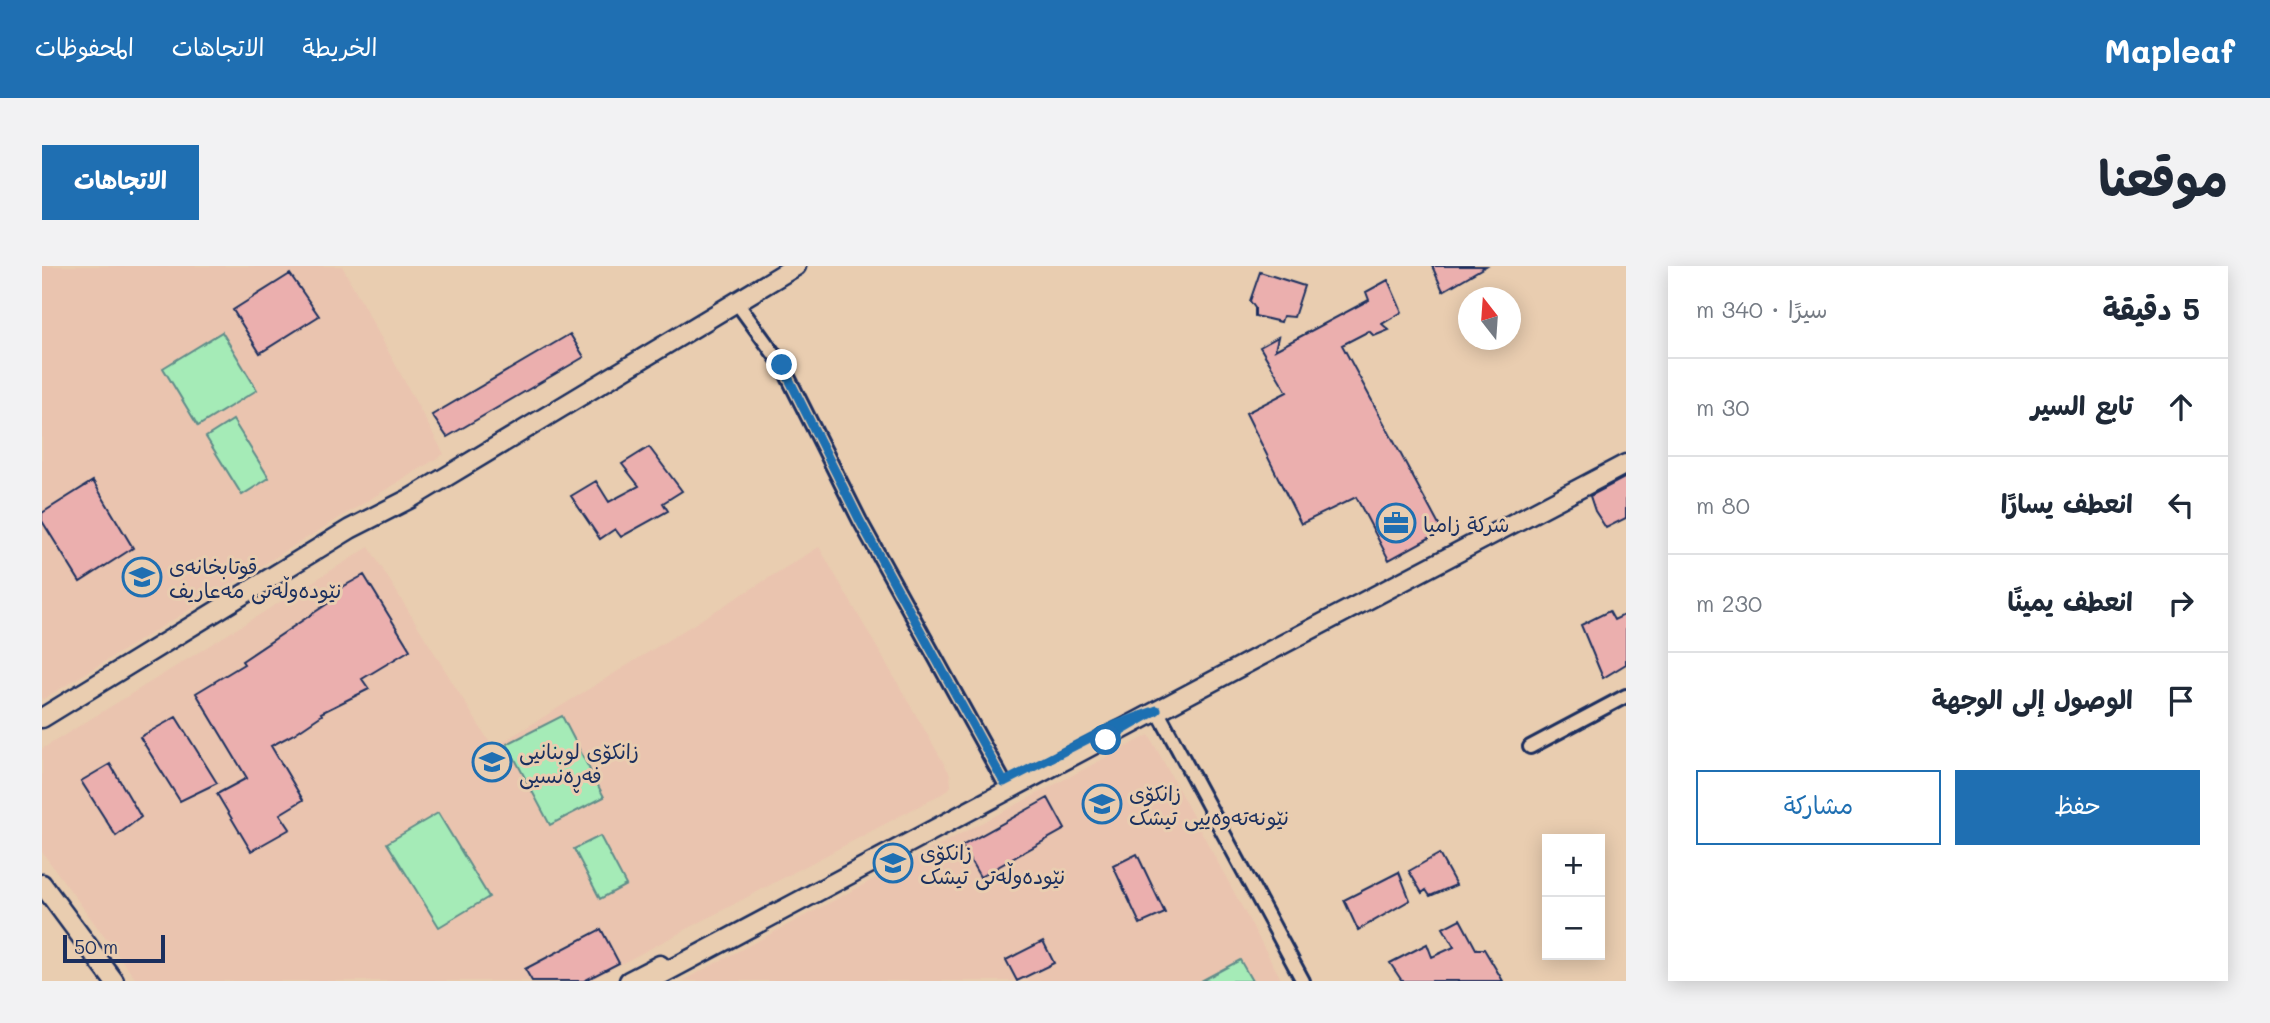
<!DOCTYPE html>
<html lang="ar">
<head>
<meta charset="utf-8">
<style>
  :root { --surface:#fff; --page:#f2f2f3; --text:#1f2937; --muted:#747a83; --line:#e0e1e3; --accent:#1f6fb2 }
  body { margin:0; font-family:Mali,"Playpen Sans Arabic",sans-serif; background:var(--page); color:var(--text); direction:rtl }
  .controls { position:absolute; right:21px; bottom:21px; display:grid; overflow:hidden; border-radius:0px; box-shadow:0 4px 18px #0003 }
  .controls button { width:63px; height:63px; display:grid; place-items:center; padding:0; border:0; border-bottom:2px solid var(--line); background:var(--surface); color:var(--text); font:35px sans-serif }
  .compass { position:absolute; left:1416px; top:21px; width:63px; height:63px; border-radius:50%; background:var(--surface); box-shadow:0 4px 18px #0003; rotate:343deg }
  .scale { position:absolute; left:21px; bottom:18px; width:102px; box-sizing:border-box; padding-left:7px; border:4px solid #1b2f5e; border-top:0; font-size:19px; line-height:24px; white-space:nowrap; color:#1b2f5e; -webkit-text-stroke:5px #e9cdb0; paint-order:stroke }
  .stop { position:absolute; width:21px; height:21px; margin:-16px; border:5px solid #1f6fb2; border-radius:50%; background:#fff }
  .stop.end { background:#1f6fb2; border-color:#fff; box-shadow:0 2px 7px #0008 }
  .list { margin:0; padding:0; list-style:none }
  h2 { display:flex; justify-content:space-between; align-items:center; height:91px; margin:0; padding:0 28px; font-size:30px }
  h2 small { font-size:23px; font-weight:400; color:var(--muted) }
  .list li { display:grid; grid-template-columns:46px 1fr auto; gap:21px; align-items:center; box-sizing:border-box; height:98px; padding:0 28px; border-top:2px solid var(--line) }
  .list b { display:block; font-size:26px; white-space:nowrap }
  .list em { font-size:23px; font-style:normal; color:var(--muted) }
  .actions { display:flex; gap:14px; padding:21px 28px }
  .actions a { flex:1; padding:16px 0; border:2px solid var(--accent); border-radius:0px; text-align:center; font-size:24px; color:var(--accent) }
  .actions .main { background:var(--accent); color:#fff }
  .icon { flex:none; width:38px; height:38px; fill:none; stroke:currentColor; stroke-width:2; stroke-linecap:round; stroke-linejoin:round }
  .map { position:relative; flex:none; width:1584px; height:715px; overflow:hidden; direction:ltr; border-radius:0px }
  header { display:flex; align-items:center; gap:42px; box-sizing:border-box; height:98px; padding:0 35px; background:var(--accent); color:#fff }
  header strong { font-size:33px }
  nav { display:flex; gap:38px; margin-inline-start:auto; font-size:24px }
  .intro { display:flex; align-items:center; justify-content:space-between; box-sizing:border-box; height:168px; padding:0 42px }
  h1 { margin:0; font-size:49px }
  .button { padding:18px 32px; border-radius:0px; background:var(--accent); color:#fff; font-size:24px; font-weight:700 }
  main { display:flex; gap:42px; padding:0 42px }
  aside { flex:1; background:var(--surface); border-radius:0px; box-shadow:0 4px 18px #0003 }
  .map>svg:first-child { display:block }
</style>
</head>
<body>
<header>
<strong>Mapleaf</strong>
<nav><a>الخريطة</a><a>الاتجاهات</a><a>المحفوظات</a></nav>
</header>
<div class="intro"><h1>موقعنا</h1><a class="button">الاتجاهات</a></div>
<main>
<aside>
<h2>5 دقيقة<small>سيرًا · 340 m</small></h2>
<ul class="list">
<li><svg class="icon" aria-label="ahead" viewBox="0 0 24 24"><path d="M12 20V5M6 11l6-6 6 6"/></svg><div><b>تابع السير</b></div><em>30 m</em></li>
<li><svg class="icon" aria-label="left" viewBox="0 0 24 24"><path d="M17 20v-9H6M10 6l-5 5 5 5"/></svg><div><b>انعطف يسارًا</b></div><em>80 m</em></li>
<li><svg class="icon" aria-label="right" viewBox="0 0 24 24"><path d="M7 20v-9h11M14 6l5 5-5 5"/></svg><div><b>انعطف يمينًا</b></div><em>230 m</em></li>
<li><svg class="icon" aria-label="arrive" viewBox="0 0 24 24"><path d="M6 21V4h12l-3 4 3 4H6"/></svg><div><b>الوصول إلى الوجهة</b></div></li>
</ul>
<div class="actions"><a class="main">حفظ</a><a>مشاركة</a></div>
</aside>
<div class="map">
<svg width="1584" height="715" viewBox="0 0 1584 715">
  <rect width="100%" height="100%" fill="#e9cdb0"/>
  <filter id="ink" filterUnits="userSpaceOnUse"><feTurbulence type="fractalNoise" baseFrequency=".0143" numOctaves="2"/><feDisplacementMap in="SourceGraphic" scale="14" xChannelSelector="R" yChannelSelector="G"/><feConvolveMatrix kernelMatrix="1 2 1 2 8 2 1 2 1" color-interpolation-filters="sRGB"/></filter>
  <g filter="url(#ink)">
    <!-- built -->
    <path fill="#eac4af" d="M0,0H300L402,188L0,434Z
      M327,281L451,482L777,281L908,508L909,520L905,525L547,715H95L0,586V483Z
      M1107,469L1240,715H640L819,620Z"/>
    <!-- green -->
    <path fill="#a5ebb7" stroke="#608d8a" stroke-width="2" d="M180,66L215,124L156,160L121,102Z
      M191,154L227,212L200,229L164,171Z
      M520,450L562,531L508,559L465,478Z
      M396,547L447,631L397,661L345,577Z
      M558,570L584,619L558,633L532,583Z
      M1198,694L1210,715H1159Z"/>
    <!-- building -->
    <path fill="#ebafae" stroke="#1b2f5e" stroke-width="2" d="M1390,0H1444L1401,25Z
      M1218,6L1262,20L1252,51L1241,50L1239,56L1213,50V42L1208,35Z
      M248,8L277,50L218,87L191,44Z
      M1346,14L1360,46L1340,58L1347,64L1332,70L1327,65L1300,79L1400,265L1347,294L1314,231L1259,258L1204,147L1245,126L1218,81L1236,71L1233,84L1327,34L1324,26Z
      M528,68L542,91L405,171L390,149Z
      M607,181L640,225L621,237L626,245L579,271L573,263L558,273L529,230L554,215L567,236L597,220L580,198Z
      M1584,211V252L1564,262L1553,245L1548,230Z
      M51,215L91,282L38,316L0,255V247Z
      M322,309L368,384L320,413L327,423L279,447L280,449L252,468L229,480L261,534L238,548L248,563L209,585L175,528L205,512L154,427L202,398L200,395L291,334L288,328Z
      M1567,345L1572,354L1584,348V398L1561,412L1539,359Z
      M134,451L175,517L138,535L98,471Z
      M68,498L99,551L74,570L39,515Z
      M1006,532L1023,563L938,611L920,580Z
      M1095,588L1123,647L1098,658L1071,600Z
      M1397,588L1414,619L1388,630L1384,624L1380,627L1367,605Z
      M1357,606L1368,634L1316,664L1302,634Z
      M1418,653L1434,683H1442L1461,715H1360L1348,697L1385,678L1390,691L1412,681L1401,662Z
      M559,663L577,697L542,715H490L483,703Z
      M1001,675L1012,697L975,715L964,694Z"/>
    <g fill="none" stroke-linecap="round" stroke-linejoin="round">
      <defs>
        <path id="street" d="M695,37L740,99L818,255L962,516
          M1115,444L1261,715
          M1488,481L1584,430"/>
        <path id="secondary" d="M0,452L308,263L369,232L754,0
          M0,618L72,715
          M587,715L618,699
          M607,715C933,542 1257,368 1584,198"/>
      </defs>
      <!-- street casing -->
      <use href="#street" stroke="#1b2f5e" stroke-width="18"/>
      <!-- secondary casing -->
      <use href="#secondary" stroke="#1b2f5e" stroke-width="23"/>
      <!-- street -->
      <use href="#street" stroke="#e9cdb0" stroke-width="12"/>
      <!-- secondary -->
      <use href="#secondary" stroke="#e9cdb0" stroke-width="18"/>
    </g>
  </g>
  <g fill="none" stroke-linecap="round" stroke-linejoin="round" filter="url(#ink)">
    <!-- route -->
    <path stroke="#1f6fb2" stroke-width="9" d="M740,99L818,255L962,516L1073,459L1115,444L1064,474"/>
  </g>
  <!-- icons -->
  <defs>
    <symbol id="office-ring" viewBox="-11 -11 22 22"><circle r="9.5" fill="#e9cdb0" stroke="#1f6fb2" stroke-width="1.5"/><path d="M-6-3h4V-5.5h4V-3h4V5H-6ZM-1-4.5V-3h2v-1.5ZM-6 0V1H6V0Z" fill="#1f6fb2"/></symbol>
    <symbol id="school-ring" viewBox="-11 -11 22 22"><circle r="9.5" fill="#e9cdb0" stroke="#1f6fb2" stroke-width="1.5"/><path d="M0-5L7-2L0 1L-7-2ZM-4 1L0 2.5L4 1V4Q0 6-4 4Z" fill="#1f6fb2"/></symbol>
    <symbol id="university-ring" viewBox="-11 -11 22 22"><circle r="9.5" fill="#e9cdb0" stroke="#1f6fb2" stroke-width="1.5"/><path d="M0-5L7-2L0 1L-7-2ZM-4 1L0 2.5L4 1V4Q0 6-4 4Z" fill="#1f6fb2"/></symbol>
  </defs>
  <g fill-rule="evenodd">
    <use href="#office-ring" x="1332" y="235" width="44" height="44"/>
    <use href="#school-ring" x="78" y="289" width="44" height="44"/>
    <use href="#university-ring" x="428" y="474" width="44" height="44"/>
    <use href="#university-ring" x="1038" y="516" width="44" height="44"/>
    <use href="#university-ring" x="829" y="575" width="44" height="44"/>
  </g>
  <g text-anchor="middle" dominant-baseline="central" stroke-width="6" stroke-linejoin="round" paint-order="stroke">
    <!-- poi labels -->
    <g font-size="21" fill="#1b2f5e" stroke="#e9cdb0" text-anchor="start">
      <text x="1381" y="257">شركة زاميا</text>
      <text x="127" y="299">قوتابخانەی<tspan x="127" dy="24">نێودەوڵەتی مەعاریف</tspan></text>
      <text x="477" y="484">زانکۆی لوبنانیی<tspan x="477" dy="24">فەڕەنسیی</tspan></text>
      <text x="1087" y="526">زانکۆی<tspan x="1087" dy="24">نێونەتەوەییی تیشک</tspan></text>
      <text x="878" y="585">زانکۆی<tspan x="878" dy="24">نێودەوڵەتی تیشک</tspan></text>
    </g>
  </g>
</svg>
<div class="controls">
<button>+</button>
<button>−</button>
</div>
<svg class="compass" viewBox="-18 -18 36 36"><path d="M0-13l5 13h-10z" fill="#e53935"/><path d="M0 13l5-13h-10z" fill="#747a83"/></svg>
<div class="scale">50 m</div>
<div class="stop" style="left:1064px;top:474px"></div>
<div class="stop end" style="left:740px;top:99px"></div>
</div>
</main>
</body>
</html>
